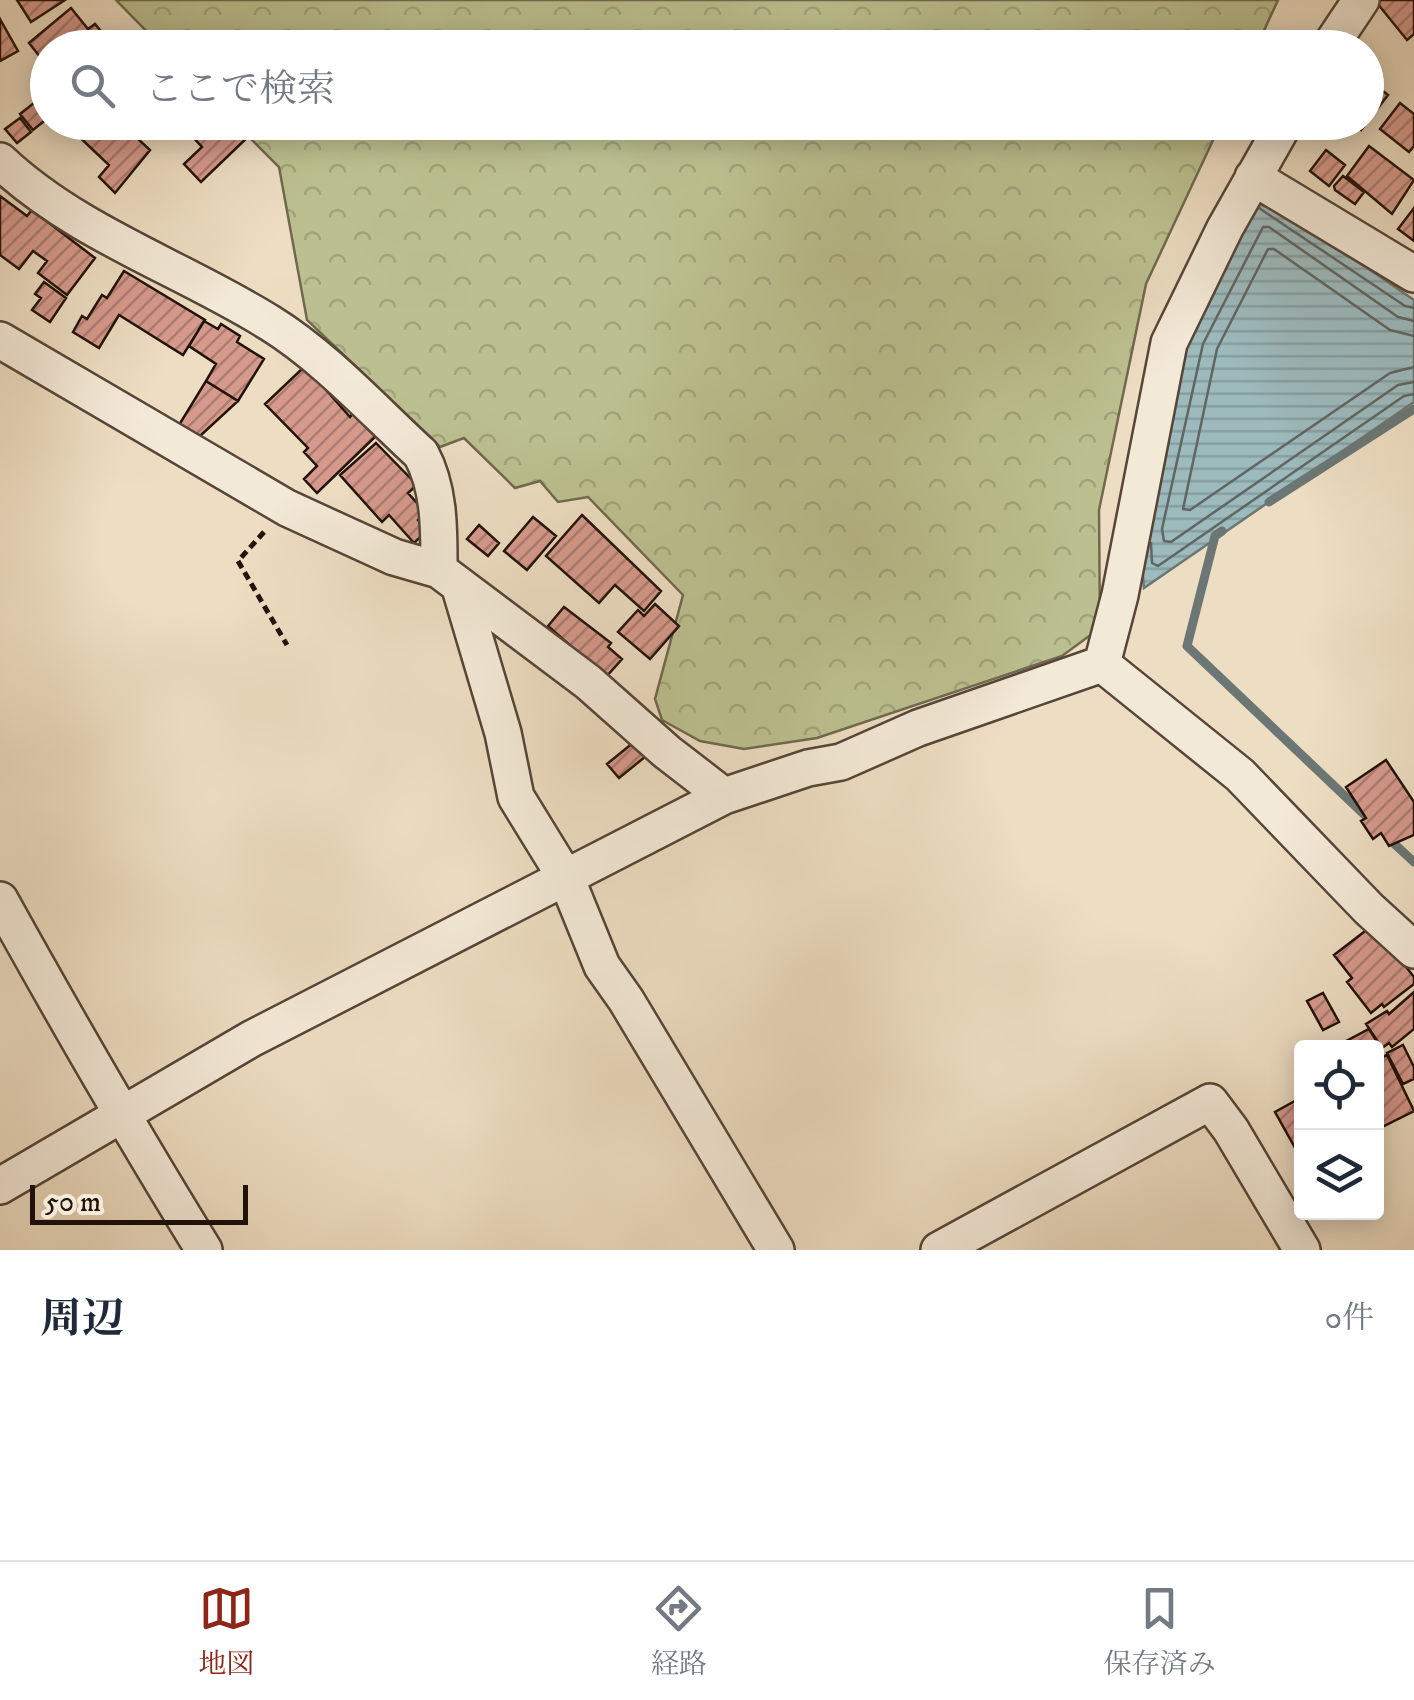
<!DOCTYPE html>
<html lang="ja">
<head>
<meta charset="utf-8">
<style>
  :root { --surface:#fff; --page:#f2f2f3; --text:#1f2937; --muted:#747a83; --line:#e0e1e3; --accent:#8f2418 }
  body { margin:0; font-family:"IM FELL DW Pica","Noto Serif JP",serif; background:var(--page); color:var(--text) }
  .controls { position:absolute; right:30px; bottom:30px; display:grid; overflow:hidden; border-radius:10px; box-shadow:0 5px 25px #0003 }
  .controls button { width:90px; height:90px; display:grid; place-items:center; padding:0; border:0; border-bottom:2px solid var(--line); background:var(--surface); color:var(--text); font:50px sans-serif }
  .scale { position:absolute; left:30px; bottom:25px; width:218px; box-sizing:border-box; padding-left:10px; border:5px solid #23120a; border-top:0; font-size:28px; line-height:35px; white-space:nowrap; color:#23120a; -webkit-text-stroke:8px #f3e9d7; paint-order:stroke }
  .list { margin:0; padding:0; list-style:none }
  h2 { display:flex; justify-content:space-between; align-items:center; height:130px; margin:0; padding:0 40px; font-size:42px }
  h2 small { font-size:32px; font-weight:400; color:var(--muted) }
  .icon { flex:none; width:55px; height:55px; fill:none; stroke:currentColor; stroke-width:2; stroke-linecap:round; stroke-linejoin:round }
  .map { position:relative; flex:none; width:1414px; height:1250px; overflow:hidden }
  .search { position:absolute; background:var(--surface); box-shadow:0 5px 25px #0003; left:30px; right:30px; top:30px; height:110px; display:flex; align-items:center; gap:25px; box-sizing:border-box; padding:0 35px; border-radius:55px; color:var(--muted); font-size:38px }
  .sheet { height:310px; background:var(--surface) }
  nav { display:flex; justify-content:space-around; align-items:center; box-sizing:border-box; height:140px; border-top:2px solid var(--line); background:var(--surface); font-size:28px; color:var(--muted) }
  nav a { display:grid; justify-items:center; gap:5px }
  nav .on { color:var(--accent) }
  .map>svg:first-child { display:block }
</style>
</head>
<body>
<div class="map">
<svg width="1414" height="1250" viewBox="0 0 1414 1250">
  <defs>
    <pattern id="forest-crowns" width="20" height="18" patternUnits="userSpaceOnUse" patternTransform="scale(2.5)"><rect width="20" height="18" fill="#bcc090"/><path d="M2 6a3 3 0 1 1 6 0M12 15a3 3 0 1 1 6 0" fill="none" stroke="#a1a47b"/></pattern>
    <pattern id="water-rules" width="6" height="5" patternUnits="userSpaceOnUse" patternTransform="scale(2.5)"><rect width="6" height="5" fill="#9dbabd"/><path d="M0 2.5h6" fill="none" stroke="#879fa1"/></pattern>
    <pattern id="building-hatch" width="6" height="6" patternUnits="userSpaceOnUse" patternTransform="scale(2.5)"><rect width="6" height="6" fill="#d69a8d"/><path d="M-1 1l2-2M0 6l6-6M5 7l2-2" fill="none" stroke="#ad7c71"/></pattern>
  </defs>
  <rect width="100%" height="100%" fill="#edddc2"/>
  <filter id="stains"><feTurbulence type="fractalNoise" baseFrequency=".002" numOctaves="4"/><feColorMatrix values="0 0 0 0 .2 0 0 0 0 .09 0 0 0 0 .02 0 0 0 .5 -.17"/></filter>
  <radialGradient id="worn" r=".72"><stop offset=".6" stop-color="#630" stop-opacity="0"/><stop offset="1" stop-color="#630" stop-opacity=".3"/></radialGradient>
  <!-- forest -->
  <path fill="url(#forest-crowns)" stroke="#70694d" stroke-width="2.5" d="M116,0H1278L1256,48H163Z
    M235,123H1221L1146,284L1099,510L1100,628L1062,656L817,738L744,749L700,741L662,720L655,699L683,595L588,497L558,502L540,481L515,488L464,438L440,447L307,320L279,167Z"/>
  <!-- water -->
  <path fill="url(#water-rules)" stroke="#6c7775" stroke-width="2.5" d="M1255,191L1414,300V402L1144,588L1139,528L1181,336Z"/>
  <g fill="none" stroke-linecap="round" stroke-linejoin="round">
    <!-- shore -->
    <path stroke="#606664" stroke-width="2.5" d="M1259,208L1405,306L1414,308
      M1414,321L1398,317L1269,227H1263L1203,344L1162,529L1164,541L1171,542L1398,385L1414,382
      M1414,336L1390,330L1274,249H1268L1217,349L1183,509L1190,510L1390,373L1414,367
      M1151,543L1152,563L1158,566L1404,396L1414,394"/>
    <!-- stream -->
    <path stroke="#6c7775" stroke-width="9" d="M1269,502L1414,409
      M1222,531L1215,536L1187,646L1370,820
      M1388,838L1414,862"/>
  </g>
  <!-- building -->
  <path fill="url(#building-hatch)" stroke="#23120a" stroke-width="2.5" d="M17,0H65L31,22Z
    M1381,0H1414V34L1407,40L1377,3Z
    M71,8L88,29L95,24L114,47L48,48V67L29,43Z
    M0,19L18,51L0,61Z
    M1366,78L1388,95L1361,130L1356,127L1351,132L1338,122H1366Z
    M48,92V118L33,130L20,114Z
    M1400,103L1414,114V146L1409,152L1380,129Z
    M20,118L31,132L17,143L5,129Z
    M84,122H120L150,150L115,193L99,177L109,165L74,132Z
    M179,122H240L251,134L201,182L184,164L202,147Z
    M1369,146L1414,180L1392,214L1347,176Z
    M1326,150L1345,165L1329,186L1310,171Z
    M1343,176L1364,192L1355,204L1335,190L1334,186Z
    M0,196L27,216L32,210L95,258L67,295L38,273L47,261L33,251L19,269L0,255Z
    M1414,208V241L1398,229Z
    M124,271L205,320L183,355L119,315L99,348L73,332L82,316L87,319L102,295L107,298Z
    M44,282L66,298L50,322L32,310L41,298L35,294Z
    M204,321L218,329L221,324L240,336L237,342L264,359L238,401L206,381L216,364L189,346Z
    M305,366L350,417L353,413L376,436L317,493L304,479L317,466L304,452L308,448L265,404Z
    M206,381L238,401L200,436L179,425Z
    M376,443L417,485L408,493L426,513L418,520L428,530L414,543L389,515L382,522L340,475Z
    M582,515L661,591L644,611L615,585L599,603L546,556Z
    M533,517L556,536L527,570L504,551Z
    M479,525L499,543L488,556L467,539Z
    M655,604L679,626L650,659L618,632L638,610L644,616Z
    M564,607L611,643L608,647L622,659L606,677L548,626Z
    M639,738L651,752L619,778L607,764Z
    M1386,760L1414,802V835L1389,846L1381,833L1373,839L1361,821L1366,818L1346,787Z
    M1373,925L1414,977V984L1384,1007L1382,1004L1371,1013L1347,982L1352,978L1334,955Z
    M1414,992V1029L1392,1047L1389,1043L1382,1048L1366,1024L1387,1011L1389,1014Z
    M1323,993L1339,1022L1323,1030L1307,1001Z
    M1369,1029L1381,1048L1376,1051V1048H1333Z
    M1403,1045L1414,1067V1079L1403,1084L1387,1053Z
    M1387,1055L1414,1111L1376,1130V1060Z
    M1302,1097V1151L1298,1153L1275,1112Z"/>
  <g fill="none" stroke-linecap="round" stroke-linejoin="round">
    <defs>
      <path id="minor" d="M1329,48L1361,0
        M0,161C76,233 182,268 270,323C325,357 373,410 421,454C440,489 439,531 439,570
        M1253,177L1414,274
        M0,340L287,508L394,557L439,570L588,682L667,752L724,796
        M460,588L503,733L516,797L567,880L602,966L626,1000L776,1250
        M1102,664L1120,595L1169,343L1225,228L1285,122
        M1102,664L1240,775L1369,909L1414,950
        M0,900C66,1019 133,1135 204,1250
        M0,1186L251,1039L724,796L808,768L841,762L918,728L1102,664
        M939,1250L1210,1102L1231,1130L1302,1250"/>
    </defs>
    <!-- minor casing -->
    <use href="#minor" stroke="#564538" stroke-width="40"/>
    <!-- path -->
    <path stroke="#23120a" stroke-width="5" stroke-dasharray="8 5" stroke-linecap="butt" d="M264,532L238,561L287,645"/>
    <!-- minor -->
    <use href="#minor" stroke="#f3e9d7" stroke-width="35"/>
  </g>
  <rect width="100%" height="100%" filter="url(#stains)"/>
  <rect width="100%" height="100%" fill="url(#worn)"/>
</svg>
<div class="controls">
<button><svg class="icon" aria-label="locate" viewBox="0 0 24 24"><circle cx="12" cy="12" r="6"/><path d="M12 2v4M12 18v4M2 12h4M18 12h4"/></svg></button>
<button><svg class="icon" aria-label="layers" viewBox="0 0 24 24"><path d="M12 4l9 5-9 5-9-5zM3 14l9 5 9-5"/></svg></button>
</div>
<div class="scale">50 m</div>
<div class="search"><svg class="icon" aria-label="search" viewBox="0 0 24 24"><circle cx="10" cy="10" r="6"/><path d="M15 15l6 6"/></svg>ここで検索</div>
</div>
<section class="sheet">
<h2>周辺<small>0件</small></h2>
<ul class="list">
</ul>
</section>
<nav>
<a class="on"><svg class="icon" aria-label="map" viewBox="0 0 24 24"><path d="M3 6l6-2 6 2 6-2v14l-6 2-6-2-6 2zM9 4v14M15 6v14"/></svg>地図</a>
<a><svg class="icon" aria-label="directions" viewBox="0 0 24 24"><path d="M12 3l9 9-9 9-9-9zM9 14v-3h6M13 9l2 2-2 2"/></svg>経路</a>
<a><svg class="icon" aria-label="saved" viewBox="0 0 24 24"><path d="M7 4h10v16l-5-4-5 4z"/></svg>保存済み</a>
</nav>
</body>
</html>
